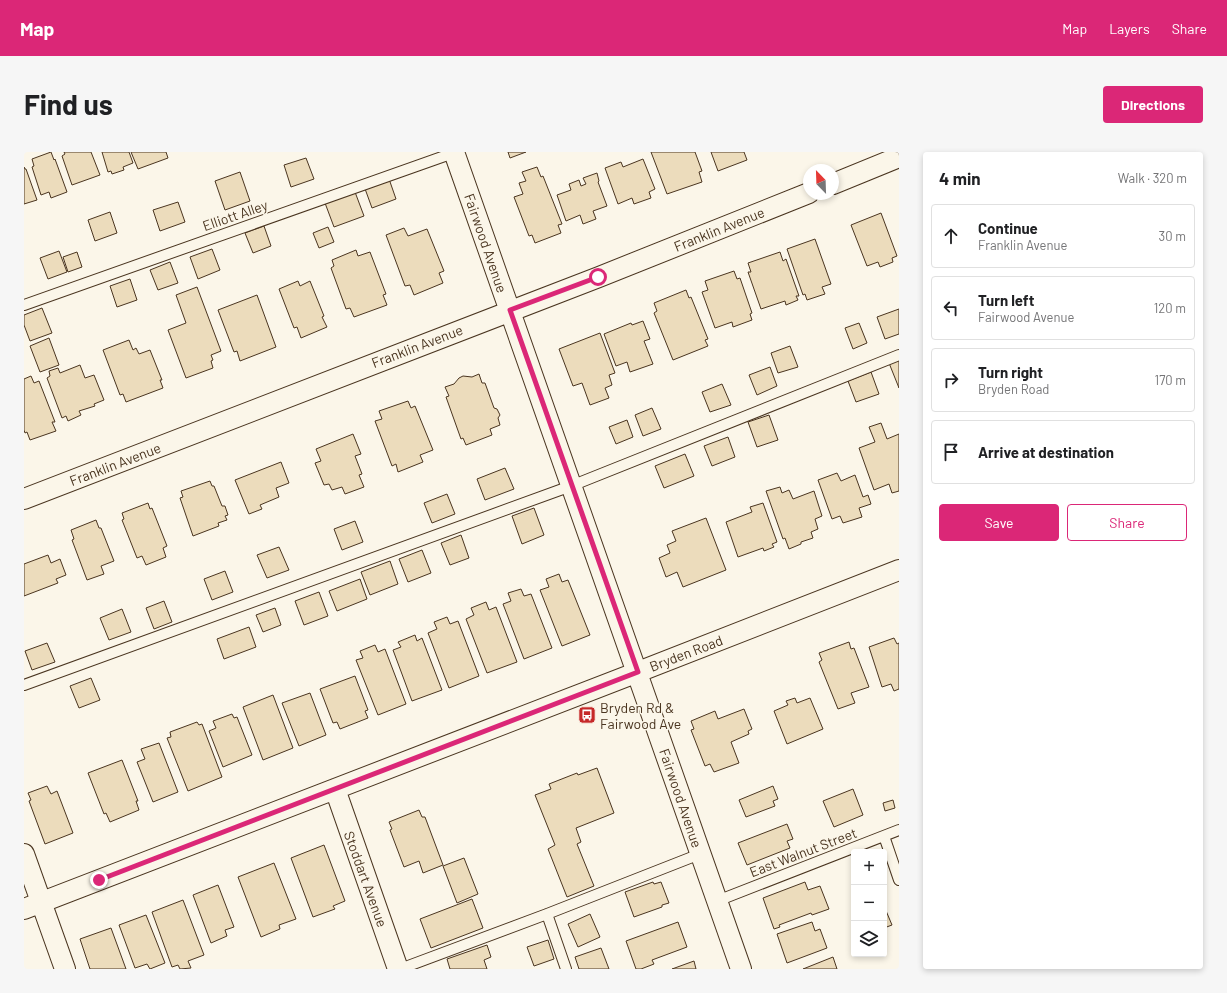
<!DOCTYPE html>
<html lang="en">
<head>
<meta charset="utf-8">
<style>
  :root { --surface:#fff; --page:#f6f6f6; --text:#202124; --muted:#757577; --line:#e0e0e0; --accent:#db2777 }
  body { margin:0; font-family:Barlow,sans-serif; background:var(--page); color:var(--text) }
  .controls { position:absolute; right:12px; bottom:12px; display:grid; overflow:hidden; border-radius:4px; box-shadow:0 2px 6px #0003 }
  .controls button { width:36px; height:36px; display:grid; place-items:center; padding:0; border:0; border-bottom:1px solid var(--line); background:var(--surface); color:var(--text); font:20px sans-serif }
  .compass { position:absolute; left:779px; top:12px; width:36px; height:36px; border-radius:50%; background:var(--surface); box-shadow:0 2px 6px #0003; rotate:337deg }
  .stop { position:absolute; width:12px; height:12px; margin:-9px; border:3px solid #db2777; border-radius:50%; background:#fff }
  .stop.end { background:#db2777; border-color:#fff; box-shadow:0 1px 4px #0008 }
  .list { margin:0; padding:0; list-style:none }
  h2 { display:flex; justify-content:space-between; align-items:center; height:52px; margin:0; padding:0 16px; font-size:17px }
  h2 small { font-size:13px; font-weight:400; color:var(--muted) }
  .list li { display:grid; grid-template-columns:26px 1fr auto; gap:12px; align-items:center; box-sizing:border-box; height:64px; margin:0 8px 8px; padding:0 8px; border:1px solid var(--line); border-radius:4px }
  .list b { display:block; font-size:15px; white-space:nowrap }
  .list p { margin:0; font-size:13px; white-space:nowrap; color:var(--muted) }
  .list em { font-size:13px; font-style:normal; color:var(--muted) }
  .actions { display:flex; gap:8px; padding:12px 16px }
  .actions a { flex:1; padding:9px 0; border:1px solid var(--accent); border-radius:4px; text-align:center; font-size:14px; color:var(--accent) }
  .actions .main { background:var(--accent); color:#fff }
  .icon { flex:none; width:22px; height:22px; fill:none; stroke:currentColor; stroke-width:2; stroke-linecap:round; stroke-linejoin:round }
  .map { position:relative; flex:none; width:875px; height:817px; overflow:hidden; border-radius:4px }
  header { display:flex; align-items:center; gap:24px; box-sizing:border-box; height:56px; padding:0 20px; background:var(--accent); color:#fff }
  header strong { font-size:19px }
  nav { display:flex; gap:22px; margin-inline-start:auto; font-size:14px }
  .intro { display:flex; align-items:center; justify-content:space-between; box-sizing:border-box; height:96px; padding:0 24px }
  h1 { margin:0; font-size:28px }
  .button { padding:10px 18px; border-radius:4px; background:var(--accent); color:#fff; font-size:14px; font-weight:700 }
  main { display:flex; gap:24px; padding:0 24px }
  aside { flex:1; background:var(--surface); border-radius:4px; box-shadow:0 2px 6px #0003 }
  .map>svg:first-child { display:block }
</style>
</head>
<body>
<header>
<strong>Map</strong>
<nav><a>Map</a><a>Layers</a><a>Share</a></nav>
</header>
<div class="intro"><h1>Find us</h1><a class="button">Directions</a></div>
<main>
<div class="map">
<svg width="875" height="817" viewBox="0 0 875 817">
  <rect width="100%" height="100%" fill="#fbf6e9"/>
  <!-- building -->
  <path fill="#ecdcbc" stroke="#4a3520" d="M27,0L30,8L31,7L43,40L27,46L25,40L17,43L8,15L10,14L8,7Z
    M40,0H67L76,23L48,33L38,4L41,2Z
    M78,0H105L109,11L99,15L100,18L88,22L87,19L84,20Z
    M107,0H142L144,6L114,17Z
    M484,0H502L486,6Z
    M627,0H671L678,19L675,20L678,30L643,42Z
    M687,0H720L723,8L694,19Z
    M282,6L290,27L267,35L260,13Z
    M619,7L631,37L625,40L627,46L610,52L608,46L594,52L581,16L597,10L599,15Z
    M0,15L1,17H2L13,48L0,52Z
    M513,15L517,25L519,24L538,72L534,73L537,81L511,91L508,83L505,84L490,45L499,42L495,31L502,29L498,20Z
    M216,20L226,49L201,58L191,29Z
    M573,21L575,29L574,30L583,54L569,59L572,67L559,72L556,63L542,69L533,43L547,38L545,32L555,28L557,34L562,32L559,26Z
    M364,24L372,47L348,56L340,34Z
    M331,40L340,64L310,75L301,51Z
    M154,50L161,70L136,79L129,58Z
    M86,60L93,81L71,89L64,68Z
    M857,61L873,104L868,106L869,110L856,115L854,110L843,114L827,73Z
    M240,74L247,94L229,101L221,81Z
    M304,75L310,90L295,96L289,81Z
    M380,76L384,84L403,77L420,119L415,121L419,131L390,143L386,133L381,134L362,83Z
    M791,87L807,132L798,135L801,142L783,148L781,142L779,143L763,97Z
    M188,97L196,118L174,127L166,105Z
    M332,98L334,104L346,100L362,142L359,143L363,153L330,165L326,156L322,157L307,116L310,114L308,108Z
    M35,99L43,120L24,127L16,106Z
    M53,100L58,115L44,120L39,105Z
    M756,100L759,109L762,107L775,144H772L774,148L762,153L761,149L737,157L724,120H727L724,111Z
    M146,110L154,131L134,138L126,118Z
    M710,119L713,127L716,126L728,161L726,162L728,168L709,175L708,170L691,176L678,140L684,138L681,129Z
    M106,127L113,148L93,155L86,134Z
    M274,129L276,134L286,129L300,164L298,165L303,175L277,186L273,175L270,176L255,137Z
    M173,135L197,199L187,203L189,208L187,209L189,216L162,226L144,178L162,171L152,143Z
    M662,138L665,146L667,145L684,187L681,188L684,194L649,208L630,161L633,159L630,151Z
    M233,143L252,195L216,209L213,199L210,200L194,158Z
    M18,156L28,181L6,189L0,173V163Z
    M875,157V182L861,187L853,165Z
    M619,169L626,187L620,189L629,212L606,220L603,210L592,214L580,182L607,171L608,173Z
    M835,171L843,191L829,197L821,176Z
    M576,181L591,221L585,223L588,233L581,236L585,246L566,253L558,231L549,234L535,197Z
    M25,186L35,213L16,220L6,194Z
    M105,188L109,198L112,196L115,202L126,198L138,228H136L139,236L102,250L99,242L96,243L79,198Z
    M766,194L774,215L754,221L747,201Z
    M875,208V236L865,211Z
    M56,213L61,226L70,223L80,248L70,252L71,254L55,259L57,263L44,269L42,264L38,266L23,226L26,224L25,219L34,216L36,221Z
    M746,215L753,234L733,243L725,223Z
    M847,220L855,242L832,250L824,229Z
    M455,222L458,231H461L470,256L473,257L476,263L474,266L476,273L466,277L468,283L442,293L439,286L437,287L422,245L425,244L421,235L430,232L435,226L439,224L448,225Z
    M7,224L10,231L15,229L31,270H28L32,279L6,288L3,280L1,281L0,278V227Z
    M698,232L707,253L686,260L678,240Z
    M384,249L387,256L391,254L409,298L396,303L399,310L374,320L372,312L368,314L351,269L358,267L355,259Z
    M628,256L637,277L619,284L611,263Z
    M745,263L754,288L733,295L724,270Z
    M603,268L609,285L592,292L585,275Z
    M857,271L863,287L875,282V339L868,341L865,332L850,338L835,296L851,290L845,275Z
    M329,282L337,302L331,304L338,322L335,323L340,335L321,342L318,335L308,338L305,332L300,333L291,311L297,309L292,297Z
    M704,285L711,305L688,314L680,294Z
    M661,302L670,324L640,336L631,314Z
    M257,310L265,331L252,336L255,345L236,353L238,357L225,362L211,328Z
    M481,316L490,337L461,348L453,327Z
    M813,321L817,329L831,323L839,345L844,343L847,352L835,356L838,365L819,371L816,364L808,367L794,328Z
    M186,329L188,334H190L198,354H201L204,363L201,364L203,368L194,371L195,374L169,384L156,346L159,345L157,339Z
    M756,335L758,341L765,338L769,347L790,339L798,364L791,367L794,377L787,380L789,386L777,390V392L765,397L761,386L759,387L742,339Z
    M423,342L431,362L408,371L400,351Z
    M124,351L126,357L128,356L143,394L139,396L142,405L122,413L118,404L113,406L98,368L100,367L98,361Z
    M739,351L753,390L748,392L750,395L740,399L739,396L714,405L702,370L728,360L726,355Z
    M510,356L520,383L498,392L488,364Z
    M682,366L702,418L659,435L653,420L642,425L635,406L646,401L643,393L652,389L648,379Z
    M72,368L75,376H77L90,409L77,414L80,422L63,428L48,388L50,387L47,378Z
    M331,369L339,390L318,398L310,377Z
    M437,383L445,406L426,413L417,391Z
    M255,395L265,418L243,426L233,403Z
    M398,398L407,421L384,430L375,407Z
    M24,403L27,411L36,407L42,423L32,427L34,431L0,444V412Z
    M366,409L374,432L346,443L337,420Z
    M201,419L209,440L188,448L180,427Z
    M535,422L538,430L544,428L566,483L538,494L516,438L525,435L522,427Z
    M336,427L343,447L313,459L305,439Z
    M497,437L500,444L507,442L528,496L500,507L479,452L487,449L484,441Z
    M295,440L304,464L280,473L271,449Z
    M140,449L148,470L130,477L122,456Z
    M462,450L465,458L472,455L493,510L463,521L442,467L450,463L447,456Z
    M251,456L257,473L239,480L232,463Z
    M98,457L107,480L85,488L76,466Z
    M423,465L426,472L434,469L455,524L425,536L404,481L413,477L410,470Z
    M225,475L232,495L200,507L193,487Z
    M391,483L393,489L398,486L418,538L388,549L369,498L377,495L374,490Z
    M870,486L873,492L875,491V537L870,539L867,532L858,535L845,495Z
    M825,490L827,497L830,496L845,535L827,541L831,551L814,557L795,510L798,508L795,501Z
    M23,491L31,510L8,518L1,499Z
    M351,493L354,500L361,497L382,552L354,563L332,508L339,506L336,499Z
    M331,524L344,558L341,559L344,566L316,577L313,570L309,571L296,537Z
    M67,526L76,548L55,556L46,534Z
    M286,541L302,583L275,594L258,551Z
    M249,543L269,596L239,608L219,555Z
    M771,546L773,551L786,546L799,577L763,592L750,559L764,553L762,549Z
    M720,557L728,577L724,579L725,582L707,590L715,611L690,620L686,612L681,614L667,578L670,577L667,569L691,559L694,567Z
    M208,562L210,566L213,565L228,603L199,615L185,579L192,576L189,569Z
    M173,570L175,573L178,572L198,625L164,639L143,586L147,585L146,580Z
    M135,591L154,640L129,650L113,610L121,607L117,597Z
    M98,608L114,649H112L115,658L86,670L82,661L80,662L64,621Z
    M573,616L590,661L552,676L557,690L553,692L570,734L543,745L524,697L531,693L511,643L527,637L525,632L553,621L554,623Z
    M23,634L27,642L33,639L49,681L21,692L5,649L7,648L4,641Z
    M749,634L754,647L749,649L751,654L722,665L715,648Z
    M829,637L839,663L810,675L799,649Z
    M869,648L871,656L861,659L859,651Z
    M395,658L398,665H401L419,713L399,721L395,709L380,715L366,678L368,677L365,670Z
    M763,672L769,687L763,689L766,696L723,713L714,691Z
    M300,693L321,749L309,754L311,757L289,765L267,706Z
    M440,706L454,742L433,751L419,714Z
    M250,711L272,767L255,773L256,777L237,785L214,725Z
    M629,730L630,732L637,730L645,751L638,753V755L610,765L601,740Z
    M781,730L784,738L796,734L805,757L788,763L787,761L755,773L756,775L750,777L739,746Z
    M194,733L210,775L201,778L203,784L187,791L169,743Z
    M448,747L459,776L407,796L396,767Z
    M159,748L180,803L164,809L167,816L156,817L154,813L148,815L128,760Z
    M860,754L868,773L860,776Z
    M566,762L576,785L554,795L544,772Z
    M122,763L141,811L126,817L123,812L111,816L95,773Z
    M654,770L663,795L628,808L630,812L617,817H612L602,789Z
    M788,770L791,779L796,777L803,796L763,811L753,782Z
    M87,776L102,817H66L56,787Z
    M524,788L530,807L510,814L503,795Z
    M463,793L467,805L460,808L463,817H426L423,807Z
    M577,796L585,817H555L551,805Z
    M809,805L813,817H779Z
    M670,809L672,817H648Z"/>
  <g fill="none" stroke-linecap="round" stroke-linejoin="round">
    <defs>
      <path id="lane" d="M0,153L432,0
        M0,533L547,334L875,203
        M860,684L875,728
        M693,749L875,678
        M523,762L542,817
        M376,817L523,762L676,702"/>
      <path id="street" d="M430,0L717,817
        M809,32L875,5
        M0,347L575,125L785,41
        M311,637L374,817
        M0,702L41,817
        M0,757L614,520L875,418"/>
    </defs>
    <!-- lane casing -->
    <use href="#lane" stroke="#4a3520" stroke-width="12"/>
    <!-- street casing -->
    <use href="#street" stroke="#4a3520" stroke-width="22"/>
    <!-- lane -->
    <use href="#lane" stroke="#fbf6e9" stroke-width="10"/>
    <!-- street -->
    <use href="#street" stroke="#fbf6e9" stroke-width="20"/>
  </g>
  <g fill="none" stroke-linecap="round" stroke-linejoin="round">
    <!-- route -->
    <path stroke="#db2777" stroke-width="5" d="M75,728L614,520L486,158L574,125"/>
  </g>
  <!-- icons -->
  <defs>
    <symbol id="bus-square" viewBox="-11 -11 22 22"><rect x="-9" y="-9" width="18" height="18" rx="4" fill="#c62828" stroke="#fbf6e9"/><path d="M-5-6H5V4H4V6H2V4H-2V6H-4V4H-5ZM-3.5-4V0h7V-4ZM-3.5 1.2v1.5H-2V1.2ZM2 1.2v1.5H3.5V1.2Z" fill="#fff"/></symbol>
  </defs>
  <g fill-rule="evenodd">
    <use href="#bus-square" x="553" y="553" width="20" height="20"/>
  </g>
  <g text-anchor="middle" dominant-baseline="central" stroke-width="3" stroke-linejoin="round" paint-order="stroke">
    <!-- street labels -->
    <g font-size="14" fill="#4a3520" stroke="#fbf6e9">
      <text transform="translate(211 63) rotate(-19)">Elliott Alley</text>
      <text transform="translate(695 77) rotate(-22)">Franklin Avenue</text>
      <text transform="translate(462 91) rotate(71)">Fairwood Avenue</text>
      <text transform="translate(393 194) rotate(-21)">Franklin Avenue</text>
      <text transform="translate(91 312) rotate(-21)">Franklin Avenue</text>
      <text transform="translate(662 501) rotate(-21)">Bryden Road</text>
      <text transform="translate(657 646) rotate(71)">Fairwood Avenue</text>
      <text transform="translate(779 700) rotate(-21)">East Walnut Street</text>
      <text transform="translate(342 727) rotate(70)">Stoddart Avenue</text>
    </g>
    <!-- poi labels -->
    <g font-size="14" fill="#4a3520" stroke="#fbf6e9" text-anchor="start">
      <text x="576" y="555">Bryden Rd &amp;<tspan x="576" dy="16">Fairwood Ave</tspan></text>
    </g>
  </g>
</svg>
<div class="controls">
<button>+</button>
<button>−</button>
<button><svg class="icon" aria-label="layers" viewBox="0 0 24 24"><path d="M12 4l9 5-9 5-9-5zM3 14l9 5 9-5"/></svg></button>
</div>
<svg class="compass" viewBox="-18 -18 36 36"><path d="M0-13l5 13h-10z" fill="#e53935"/><path d="M0 13l5-13h-10z" fill="#757577"/></svg>
<div class="stop" style="left:574px;top:125px"></div>
<div class="stop end" style="left:75px;top:728px"></div>
</div>
<aside>
<h2>4 min<small>Walk · 320 m</small></h2>
<ul class="list">
<li><svg class="icon" aria-label="ahead" viewBox="0 0 24 24"><path d="M12 20V5M6 11l6-6 6 6"/></svg><div><b>Continue</b><p>Franklin Avenue</p></div><em>30 m</em></li>
<li><svg class="icon" aria-label="left" viewBox="0 0 24 24"><path d="M17 20v-9H6M10 6l-5 5 5 5"/></svg><div><b>Turn left</b><p>Fairwood Avenue</p></div><em>120 m</em></li>
<li><svg class="icon" aria-label="right" viewBox="0 0 24 24"><path d="M7 20v-9h11M14 6l5 5-5 5"/></svg><div><b>Turn right</b><p>Bryden Road</p></div><em>170 m</em></li>
<li><svg class="icon" aria-label="arrive" viewBox="0 0 24 24"><path d="M6 21V4h12l-3 4 3 4H6"/></svg><div><b>Arrive at destination</b></div></li>
</ul>
<div class="actions"><a class="main">Save</a><a>Share</a></div>
</aside>
</main>
</body>
</html>
